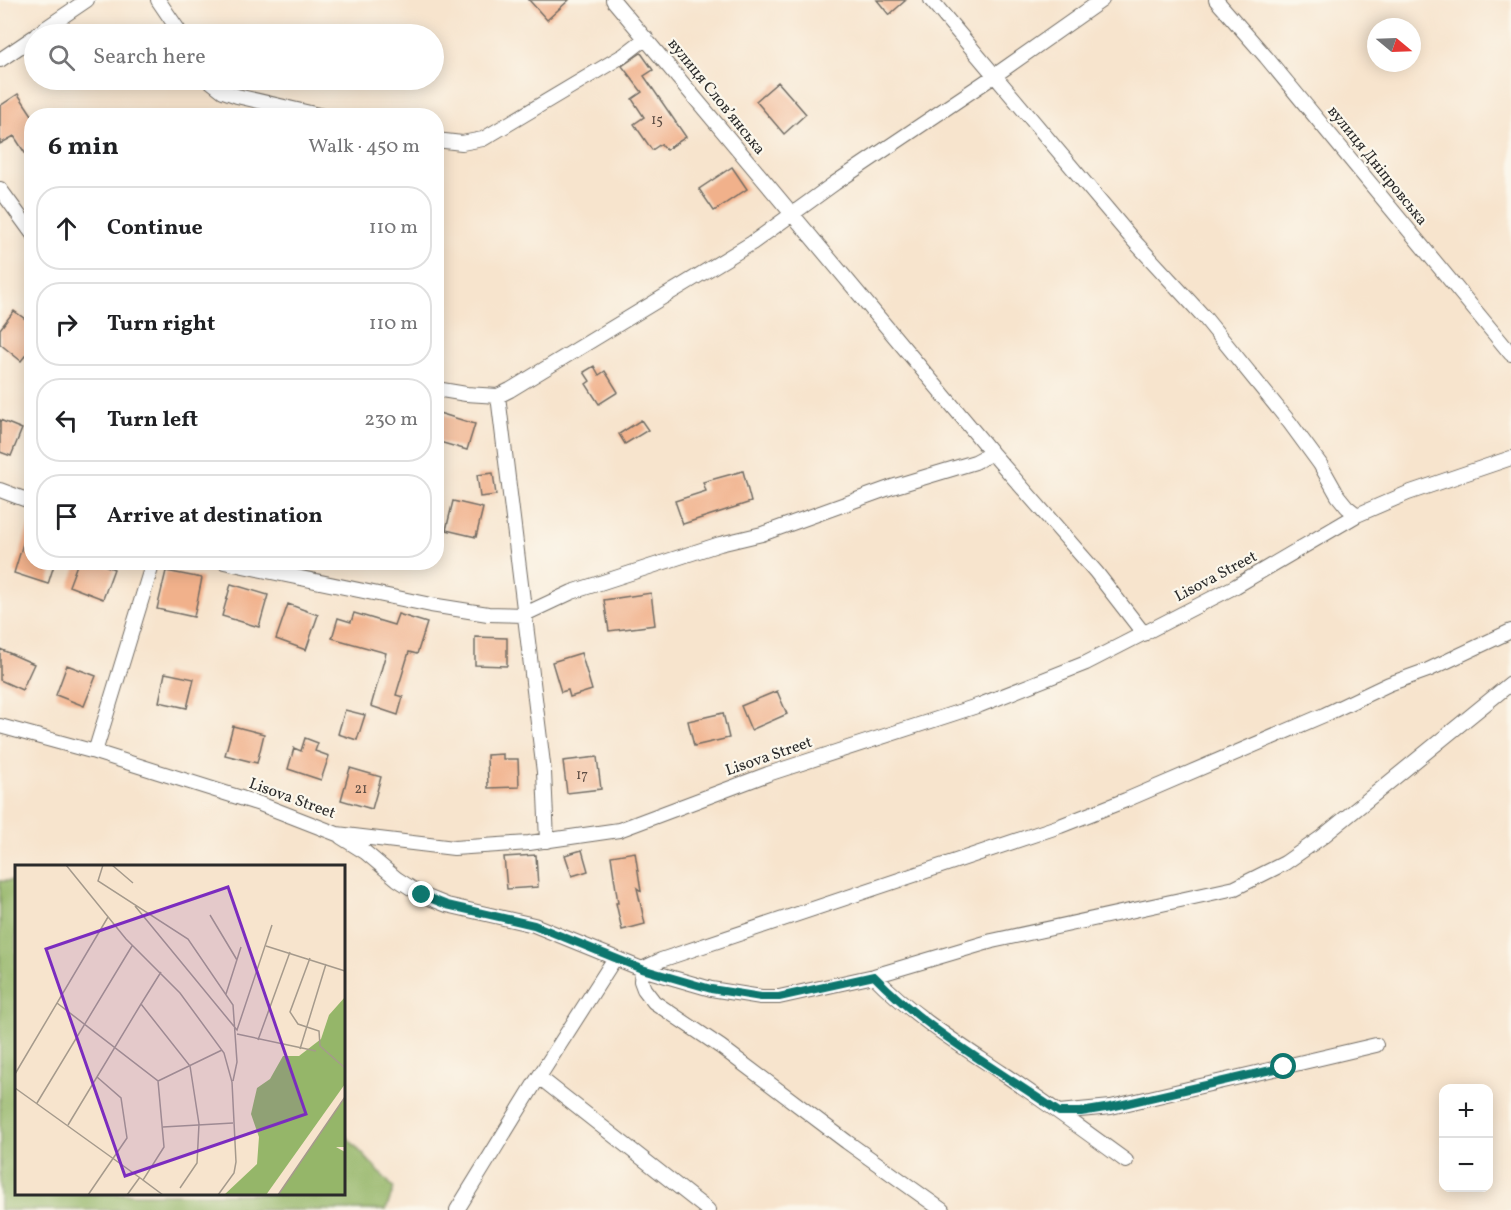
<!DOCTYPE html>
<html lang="en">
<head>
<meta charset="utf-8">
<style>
  :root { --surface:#fff; --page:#f6f6f6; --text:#202124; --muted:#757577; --line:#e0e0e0 }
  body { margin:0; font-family:Vollkorn,serif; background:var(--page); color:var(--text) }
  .controls { position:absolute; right:18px; bottom:18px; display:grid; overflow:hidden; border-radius:12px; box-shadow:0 3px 15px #0003 }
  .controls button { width:54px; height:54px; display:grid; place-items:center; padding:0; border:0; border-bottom:2px solid var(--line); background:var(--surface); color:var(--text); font:30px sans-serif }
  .compass { position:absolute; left:1367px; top:18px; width:54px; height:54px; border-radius:50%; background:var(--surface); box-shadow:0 3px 15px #0003; rotate:109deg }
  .stop { position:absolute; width:18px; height:18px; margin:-14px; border:4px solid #0f766e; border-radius:50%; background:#fff }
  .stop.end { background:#0f766e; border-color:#fff; box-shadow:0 2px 6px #0008 }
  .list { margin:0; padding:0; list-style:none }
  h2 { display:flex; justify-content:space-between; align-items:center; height:78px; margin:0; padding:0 24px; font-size:26px }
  h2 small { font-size:20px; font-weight:400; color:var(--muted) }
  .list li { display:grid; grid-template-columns:39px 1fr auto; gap:18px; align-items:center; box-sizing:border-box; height:84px; margin:0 12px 12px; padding:0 12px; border:2px solid var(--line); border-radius:24px }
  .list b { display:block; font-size:22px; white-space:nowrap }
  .list em { font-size:20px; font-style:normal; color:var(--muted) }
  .icon { flex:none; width:33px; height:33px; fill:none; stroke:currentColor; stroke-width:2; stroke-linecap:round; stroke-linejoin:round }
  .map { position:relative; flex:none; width:1511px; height:1210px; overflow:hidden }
  .search { position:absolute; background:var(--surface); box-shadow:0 3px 15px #0003; left:24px; top:24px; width:420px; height:66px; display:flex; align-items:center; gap:15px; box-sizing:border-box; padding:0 21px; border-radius:33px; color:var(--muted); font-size:22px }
  .panel { position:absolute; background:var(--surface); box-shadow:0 3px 15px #0003; left:24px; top:108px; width:420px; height:462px; border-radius:24px }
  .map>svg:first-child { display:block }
</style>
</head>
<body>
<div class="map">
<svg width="1511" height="1210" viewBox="0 0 1511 1210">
  <rect width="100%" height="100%" fill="#fbf7ec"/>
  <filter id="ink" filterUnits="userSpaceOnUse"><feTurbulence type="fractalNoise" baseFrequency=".0167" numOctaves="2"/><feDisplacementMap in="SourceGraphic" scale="12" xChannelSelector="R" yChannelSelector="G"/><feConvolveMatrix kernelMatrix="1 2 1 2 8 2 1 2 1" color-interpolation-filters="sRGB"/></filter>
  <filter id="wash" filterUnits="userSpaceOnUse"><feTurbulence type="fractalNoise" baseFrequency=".008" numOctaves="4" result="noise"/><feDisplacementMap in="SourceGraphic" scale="24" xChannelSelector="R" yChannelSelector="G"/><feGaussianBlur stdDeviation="1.35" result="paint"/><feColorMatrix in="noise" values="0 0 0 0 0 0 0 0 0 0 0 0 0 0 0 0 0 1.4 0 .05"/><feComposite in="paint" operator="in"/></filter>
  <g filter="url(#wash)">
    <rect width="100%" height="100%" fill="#f7e4cd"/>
    <!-- forest -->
    <path fill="#95b669" stroke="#60704a" stroke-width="1.5" d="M0,881H16V1194H344V1134L394,1188L386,1210H0Z"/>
    <g id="blocks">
      <!-- building -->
      <path fill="#f1b18b" d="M529,0H569L547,20Z
        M877,0H906L889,15Z
        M641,53L653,70L644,76L686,137L666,150L661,144L652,150L634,124L644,117L632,99L642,92L622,66Z
        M778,82L806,114L784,134L756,101Z
        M18,94L32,115V164L14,136L0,144V106Z
        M732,167L747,189L714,211L699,189Z
        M14,311L32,324V347L21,361L0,344V329Z
        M594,366L599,375L605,371L618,392L599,404L586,384L590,381L584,372Z
        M439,413L475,424L467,450L436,441V420Z
        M0,420L22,429L11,456L0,452Z
        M641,420L648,430L625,444L619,434Z
        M743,471L751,502L683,524L675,501L706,491L703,482Z
        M493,473L496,495L480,497L477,475Z
        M453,501L483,508L476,537L446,530Z
        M29,524H32V562H55L48,584L14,573Z
        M78,562H97L114,569L103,599L69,586Z
        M166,571L202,578L194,617L157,609Z
        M231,584L268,595L259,627L222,616Z
        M651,593L655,625L609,631L604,600Z
        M288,604L318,615L306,650L276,639Z
        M354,613L394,625L398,614L427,623L417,654L409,652L396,695L403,697L398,715L371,706L386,653L332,638L338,618L351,622Z
        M475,637L507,638V666L475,665Z
        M0,649L34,664L22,690L0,680Z
        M581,653L592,690L570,697L568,690L561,692L552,662Z
        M67,665L96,676L84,706L56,695Z
        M165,673L194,679L187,708L159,702Z
        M777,691L787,714L751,730L741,706Z
        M345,710L365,715L357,740L338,734Z
        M723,713L729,738L694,746L688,721Z
        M233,726L264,734L257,763L225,755Z
        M305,738L318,743L315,751L329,756L321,780L288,769L294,748L301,751Z
        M503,754V759H518L519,787L488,788L487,755Z
        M597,757L601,789L567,793L563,761Z
        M350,768L381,777L372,809L341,800Z
        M582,850L588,871L572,876L565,855Z
        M635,852L641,891L637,888L645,924L622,930L616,903H618L611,856Z
        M536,855L538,887L507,889L504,857Z"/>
    </g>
  </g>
  <g filter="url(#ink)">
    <use href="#blocks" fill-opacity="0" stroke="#726c64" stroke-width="1.5"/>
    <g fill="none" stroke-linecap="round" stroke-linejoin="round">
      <defs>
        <path id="street" d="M158,0L181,34
          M613,0L992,453
          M931,0L1134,241L1205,318L1290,423L1320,464L1338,496L1347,507L1357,515
          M1216,0L1266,57L1511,354
          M37,34L87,0
          M0,60L34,37
          M209,80L223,91L237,96L323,116
          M436,140L462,143L483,139L624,55L646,38
          M0,189L32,233
          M436,389L466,394L498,396L510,390L752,243L835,183L994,76L1102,0
          M498,396L544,772L547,841
          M0,490L32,502
          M224,562L431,605L488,614L523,615L572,592L720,544L762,534L892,487L975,462L992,453L1096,572L1144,634
          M0,726L95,752L260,804L337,834L454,848L529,843L619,830L768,774L980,705L1086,663L1236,586L1357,515L1408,493L1511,458
          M95,752L153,562
          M341,837L365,852L397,879L422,895L447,905L534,925L642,969L711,989L761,997H779L874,976L992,941L1235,888L1285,863L1322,837L1511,683
          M874,976C912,1015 957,1043 1002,1073C1044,1101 1085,1131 1126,1161
          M539,1077L708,1210
          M1059,1112L1111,1107L1376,1045
          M457,1210L535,1083L615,958
          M942,1210L847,1142L721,1047L654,1002L644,989L641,981L642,969L661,960L1060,826L1126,800L1324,715L1389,684L1428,670L1511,631"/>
      </defs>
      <!-- street casing -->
      <use href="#street" stroke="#726c64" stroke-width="16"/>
      <!-- street -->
      <use href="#street" stroke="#fff" stroke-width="14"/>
    </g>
  </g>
  <g fill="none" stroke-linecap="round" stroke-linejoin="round" filter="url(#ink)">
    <!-- route -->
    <path stroke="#0f766e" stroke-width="8" d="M422,895L447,905L534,925L642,969L711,989L761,997H779L874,976C927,1031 997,1069 1059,1112H1081L1111,1107L1284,1067"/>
  </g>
  <g text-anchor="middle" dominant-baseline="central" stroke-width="4.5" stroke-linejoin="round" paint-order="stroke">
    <!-- number labels -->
    <g font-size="14" fill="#5c4c43">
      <text x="657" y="120">15</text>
      <text x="582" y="775">17</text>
      <text x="361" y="789">21</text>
    </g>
    <!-- street labels -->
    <g font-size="16" fill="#2b2b2b" stroke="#fbf7ec">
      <text transform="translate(716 97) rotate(51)">вулиця Словʼянська</text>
      <text transform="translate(1377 166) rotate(51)">вулиця Дніпровська</text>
      <text transform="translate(1216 577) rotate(-28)">Lisova Street</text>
      <text transform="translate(769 757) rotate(-19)">Lisova Street</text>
      <text transform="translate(292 799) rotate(20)">Lisova Street</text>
    </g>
  </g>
  <!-- overview -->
  <g transform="translate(15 865)">
    <rect width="330" height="330" fill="#f7e4cd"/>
    <path d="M330,132V219L251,330H209L242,299L244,272L236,249L242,223L255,214L268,191H284L306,174L314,150ZM330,232V282H321L330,287V330H263Z" fill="#95b669"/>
    <path fill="none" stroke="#a59a8c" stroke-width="1.5" d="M51,0L111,74L165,128L209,188L217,217L221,297L219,308L203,330M88,0L83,16L173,74L218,140L222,197L218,216M97,0L118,18M120,41L222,165L257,60M195,50L222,95M251,81L330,106M295,93L275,147L283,159L304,166L305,181L330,203M146,107L126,139L175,201L184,259L182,298L165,323M211,129L226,82M42,138L143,216L149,282L128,315L148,330M222,169L301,186M243,175L275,87M285,184L311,99M0,209L93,52M143,216L207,185M0,223L128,315M22,238L117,81M53,260L126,139M148,262L218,258M73,330L112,273L106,233L82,212M112,330L125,312M263,330L330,232"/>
    <path fill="#7b2cbf" fill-opacity="0.15" stroke="#7b2cbf" stroke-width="3" d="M213,22L291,249L110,311L31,84Z"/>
    <rect width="330" height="330" fill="none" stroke="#2b2b2b" stroke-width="3"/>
  </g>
</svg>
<div class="controls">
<button>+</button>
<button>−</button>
</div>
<svg class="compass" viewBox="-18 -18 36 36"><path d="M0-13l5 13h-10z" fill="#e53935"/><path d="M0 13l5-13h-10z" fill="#757577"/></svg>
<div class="stop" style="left:1284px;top:1067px"></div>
<div class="stop end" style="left:422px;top:895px"></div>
<div class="search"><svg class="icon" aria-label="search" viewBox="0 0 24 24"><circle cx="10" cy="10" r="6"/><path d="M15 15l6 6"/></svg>Search here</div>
<section class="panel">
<h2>6 min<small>Walk · 450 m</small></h2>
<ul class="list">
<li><svg class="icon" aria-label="ahead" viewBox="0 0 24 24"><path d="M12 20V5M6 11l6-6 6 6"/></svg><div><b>Continue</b></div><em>110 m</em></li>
<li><svg class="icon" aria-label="right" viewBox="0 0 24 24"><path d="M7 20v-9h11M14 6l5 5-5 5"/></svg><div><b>Turn right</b></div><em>110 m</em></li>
<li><svg class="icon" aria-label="left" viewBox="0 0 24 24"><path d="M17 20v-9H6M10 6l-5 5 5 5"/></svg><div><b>Turn left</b></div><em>230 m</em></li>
<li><svg class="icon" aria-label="arrive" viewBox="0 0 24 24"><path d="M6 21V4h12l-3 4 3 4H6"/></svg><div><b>Arrive at destination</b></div></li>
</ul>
</section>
</div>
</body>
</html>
